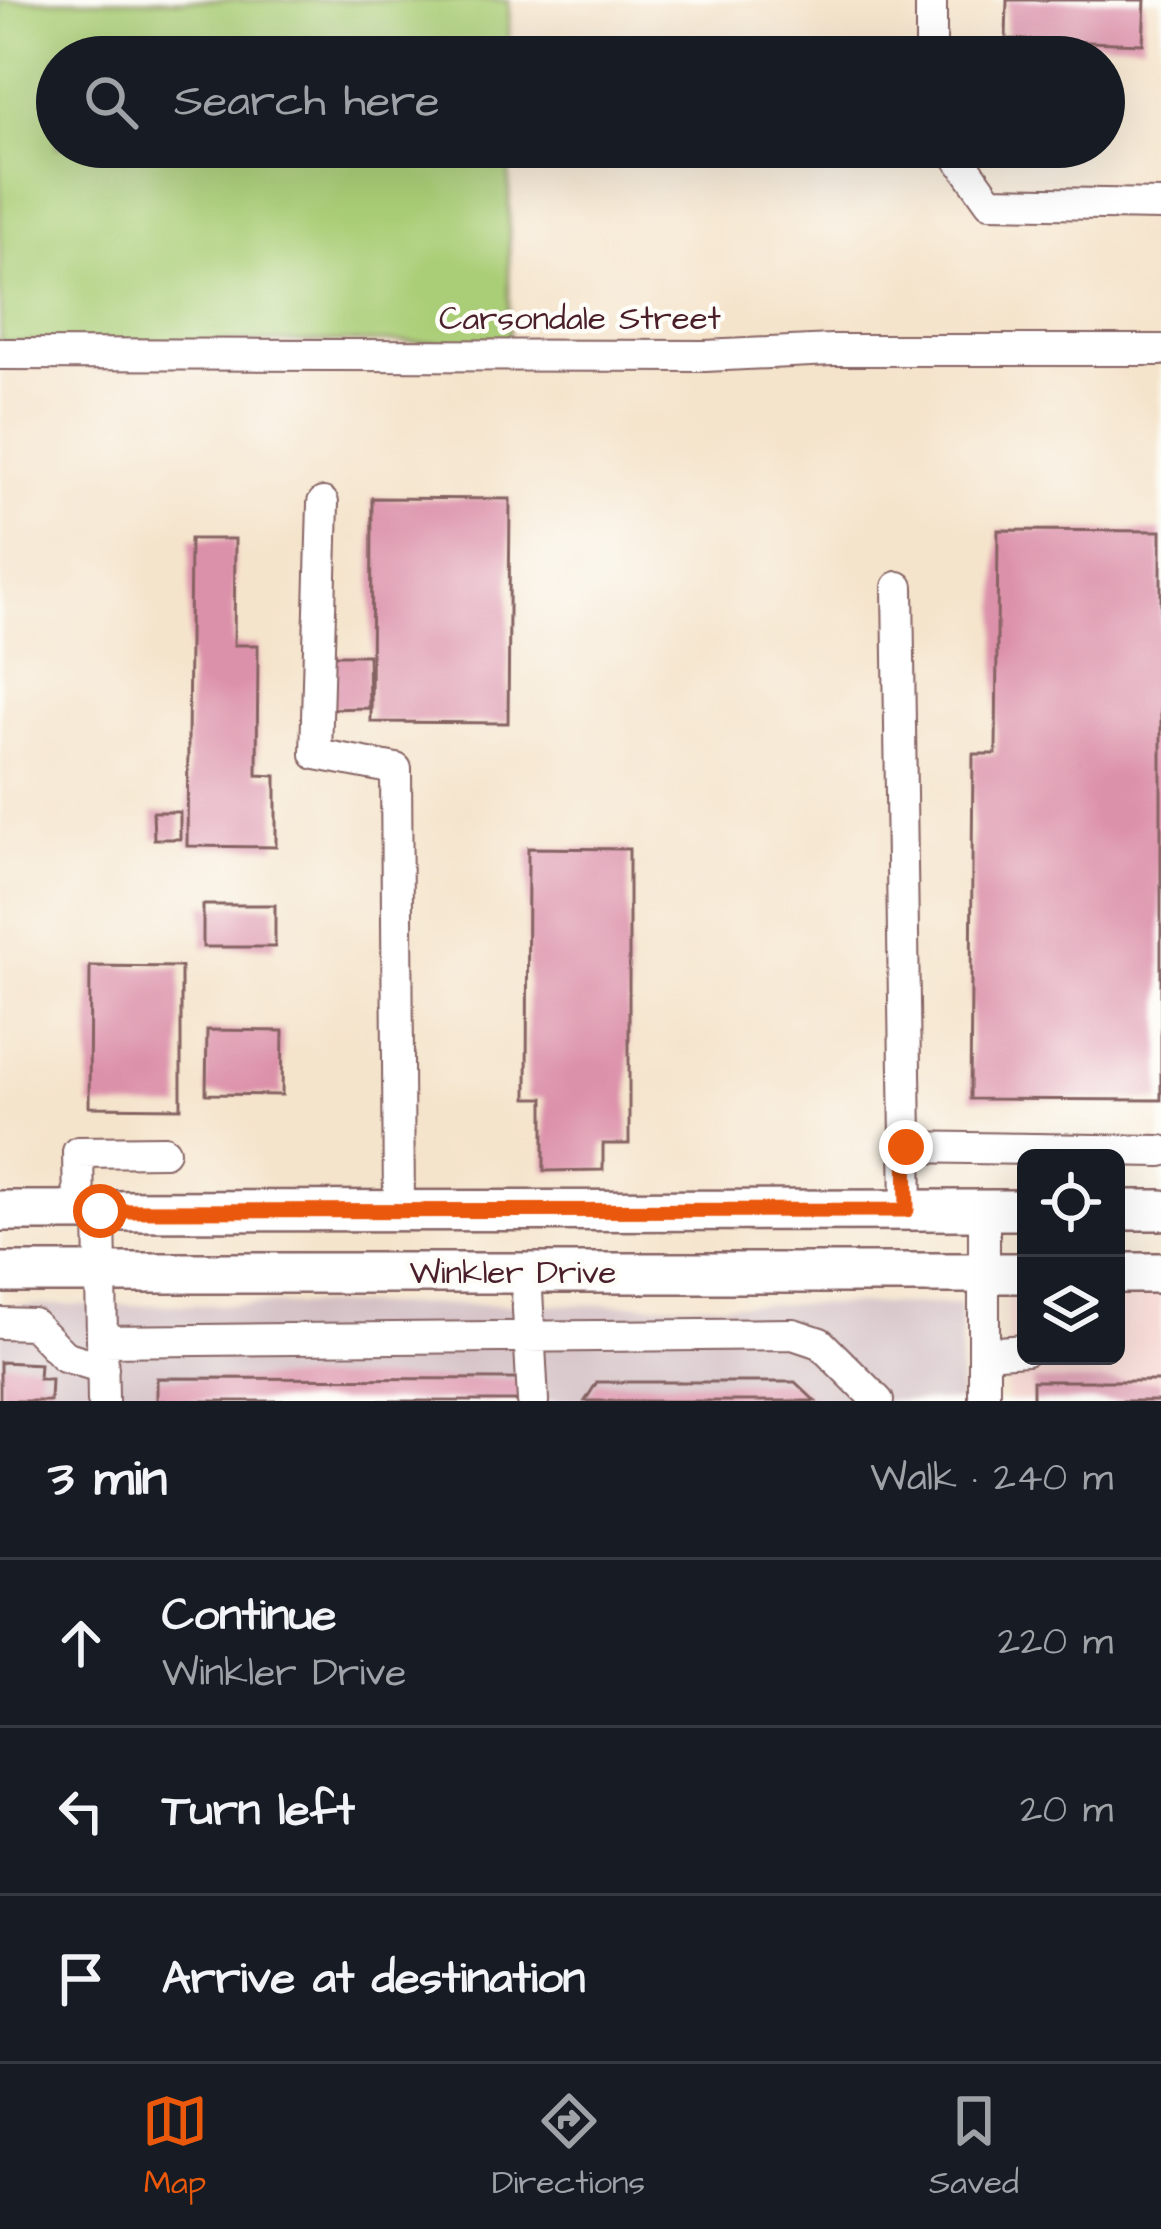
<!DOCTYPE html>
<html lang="en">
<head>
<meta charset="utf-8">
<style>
  :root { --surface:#171b24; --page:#20242c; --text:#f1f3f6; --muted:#9ea1a6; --line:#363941; --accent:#ea580c }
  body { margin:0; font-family:"Architects Daughter",sans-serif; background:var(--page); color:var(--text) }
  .controls { position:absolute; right:36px; bottom:36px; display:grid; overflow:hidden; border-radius:18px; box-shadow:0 12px 48px #0002 }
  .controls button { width:108px; height:108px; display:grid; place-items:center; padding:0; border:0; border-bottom:3px solid var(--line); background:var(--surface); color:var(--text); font:60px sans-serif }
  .stop { position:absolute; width:36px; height:36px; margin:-27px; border:9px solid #ea580c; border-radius:50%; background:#fff }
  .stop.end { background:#ea580c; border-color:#fff; box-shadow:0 3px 12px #0008 }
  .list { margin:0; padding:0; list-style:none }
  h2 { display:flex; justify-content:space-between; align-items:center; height:156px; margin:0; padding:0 48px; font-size:51px }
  h2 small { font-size:39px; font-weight:400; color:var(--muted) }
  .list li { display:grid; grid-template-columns:78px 1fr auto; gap:36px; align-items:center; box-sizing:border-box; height:168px; padding:0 48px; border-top:3px solid var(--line) }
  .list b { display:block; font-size:45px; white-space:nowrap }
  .list p { margin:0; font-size:39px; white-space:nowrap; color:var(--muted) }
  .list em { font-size:39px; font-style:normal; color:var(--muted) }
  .icon { flex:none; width:66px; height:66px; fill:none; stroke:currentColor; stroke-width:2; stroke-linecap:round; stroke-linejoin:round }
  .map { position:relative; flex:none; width:1161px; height:1401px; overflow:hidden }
  .search { position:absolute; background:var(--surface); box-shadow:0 12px 48px #0002; left:36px; right:36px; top:36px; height:132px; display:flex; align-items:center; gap:30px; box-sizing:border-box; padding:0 42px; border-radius:66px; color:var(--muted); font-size:45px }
  .sheet { height:660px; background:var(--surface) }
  nav { display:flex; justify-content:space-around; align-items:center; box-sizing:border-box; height:168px; border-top:3px solid var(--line); background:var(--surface); font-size:33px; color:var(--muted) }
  nav a { display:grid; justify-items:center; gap:6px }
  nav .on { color:var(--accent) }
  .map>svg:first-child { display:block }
</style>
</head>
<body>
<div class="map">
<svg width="1161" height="1401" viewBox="0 0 1161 1401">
  <rect width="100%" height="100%" fill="#fdfcf7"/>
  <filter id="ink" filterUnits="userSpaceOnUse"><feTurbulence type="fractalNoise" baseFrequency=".00833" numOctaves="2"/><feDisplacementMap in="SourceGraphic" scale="24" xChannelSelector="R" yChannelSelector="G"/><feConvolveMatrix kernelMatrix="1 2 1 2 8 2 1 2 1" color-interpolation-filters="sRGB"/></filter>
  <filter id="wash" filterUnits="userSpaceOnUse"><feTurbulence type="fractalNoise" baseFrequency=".004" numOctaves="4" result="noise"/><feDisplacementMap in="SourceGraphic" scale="48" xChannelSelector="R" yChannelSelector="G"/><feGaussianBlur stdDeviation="2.7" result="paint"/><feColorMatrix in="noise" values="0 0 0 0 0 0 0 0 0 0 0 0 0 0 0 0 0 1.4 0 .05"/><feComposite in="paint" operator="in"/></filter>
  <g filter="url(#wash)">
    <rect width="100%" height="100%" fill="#f5e4cc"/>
    <!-- built -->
    <path fill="#f7d0cc" d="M1116,1286H1161V1401H1008L1007,1287H1026V1356H1116Z"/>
    <!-- industrial -->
    <path fill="#d2bec3" d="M961,1304L960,1401H0V1305Z"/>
    <!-- green -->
    <path fill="#aace77" stroke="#7a7651" stroke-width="3" d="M0,0H509V57H57V147H509V342H0Z"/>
    <g id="blocks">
      <!-- building -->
      <path fill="#dc91aa" d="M1007,0H1145L1143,44L1006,39Z
        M372,498L510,499L508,723L371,722Z
        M998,530L1161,531V1100L970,1099L973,754H996Z
        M190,539H235L234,645H258L257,775L276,776V847L187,846Z
        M322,655H368L369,708L323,709Z
        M153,812H180V839H154Z
        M528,848L629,849V1144H603V1170L544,1171V1098H527Z
        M203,905H275V947H203Z
        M90,966L181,967V1108L89,1107Z
        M207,1030L283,1031L282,1095L206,1094Z
        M0,1362L40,1364L39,1379H51L50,1401H0Z
        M157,1378L520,1379V1401H157Z
        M1033,1381H1161V1401H1033Z
        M597,1382H795L815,1401H585Z"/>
    </g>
  </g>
  <g filter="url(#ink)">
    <use href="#blocks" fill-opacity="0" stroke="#866463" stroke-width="3"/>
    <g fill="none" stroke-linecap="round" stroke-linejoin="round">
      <defs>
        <path id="minor" d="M931,0V57
          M951,147L990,202L1161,205
          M0,354L705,356L832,350H1161
          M323,503L316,754L396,769L399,1209
          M898,587L907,1210
          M906,1147L1161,1151
          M984,1210V1401
          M79,1211L78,1152L164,1151
          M100,1211L103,1401
          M526,1273L533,1401
          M0,1323L33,1324L64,1356L103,1368
          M103,1341L793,1334L820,1343L878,1401
          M984,1353L1026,1350"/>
        <path id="major" d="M1116,1210H1161
          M0,1211L1026,1210
          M0,1273H1026
          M1116,1273H1161"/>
      </defs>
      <!-- minor casing -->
      <use href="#minor" stroke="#866463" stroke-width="34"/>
      <!-- major casing -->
      <use href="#major" stroke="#866463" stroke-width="44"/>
      <!-- minor -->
      <use href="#minor" stroke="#fff" stroke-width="30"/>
      <!-- major -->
      <use href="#major" stroke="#fff" stroke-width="39"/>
    </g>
  </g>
  <g fill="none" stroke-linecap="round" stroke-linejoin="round" filter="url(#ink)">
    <!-- route -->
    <path stroke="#ea580c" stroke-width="15" d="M100,1211L907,1210L906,1147"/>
  </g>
  <g text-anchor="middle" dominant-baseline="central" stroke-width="9" stroke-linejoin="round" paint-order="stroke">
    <!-- street labels -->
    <g font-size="33" fill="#4a1f2b" stroke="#fdfcf7">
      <text x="580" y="319">Carsondale Street</text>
      <text x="513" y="1273">Winkler Drive</text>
    </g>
  </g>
</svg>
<div class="controls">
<button><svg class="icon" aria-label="locate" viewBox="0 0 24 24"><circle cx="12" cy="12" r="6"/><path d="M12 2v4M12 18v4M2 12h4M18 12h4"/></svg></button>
<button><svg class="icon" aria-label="layers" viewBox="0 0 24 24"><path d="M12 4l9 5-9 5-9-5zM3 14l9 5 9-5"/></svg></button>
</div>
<div class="stop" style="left:100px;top:1211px"></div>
<div class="stop end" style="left:906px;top:1147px"></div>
<div class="search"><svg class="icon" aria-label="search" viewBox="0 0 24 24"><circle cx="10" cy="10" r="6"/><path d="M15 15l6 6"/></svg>Search here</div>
</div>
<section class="sheet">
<h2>3 min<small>Walk · 240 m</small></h2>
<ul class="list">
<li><svg class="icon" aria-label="ahead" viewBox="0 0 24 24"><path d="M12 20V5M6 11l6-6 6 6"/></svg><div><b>Continue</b><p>Winkler Drive</p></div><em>220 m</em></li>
<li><svg class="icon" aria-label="left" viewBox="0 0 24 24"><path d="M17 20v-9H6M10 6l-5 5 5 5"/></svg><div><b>Turn left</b></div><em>20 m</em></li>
<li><svg class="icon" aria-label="arrive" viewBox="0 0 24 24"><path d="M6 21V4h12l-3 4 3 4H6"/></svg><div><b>Arrive at destination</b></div></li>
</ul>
</section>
<nav>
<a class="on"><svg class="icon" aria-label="map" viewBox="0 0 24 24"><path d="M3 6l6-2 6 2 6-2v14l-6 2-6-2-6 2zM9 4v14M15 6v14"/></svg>Map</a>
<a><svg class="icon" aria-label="directions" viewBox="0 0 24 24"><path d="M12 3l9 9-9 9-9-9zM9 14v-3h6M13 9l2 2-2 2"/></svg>Directions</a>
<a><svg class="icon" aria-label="saved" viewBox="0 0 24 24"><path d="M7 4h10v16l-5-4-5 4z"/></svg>Saved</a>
</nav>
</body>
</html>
